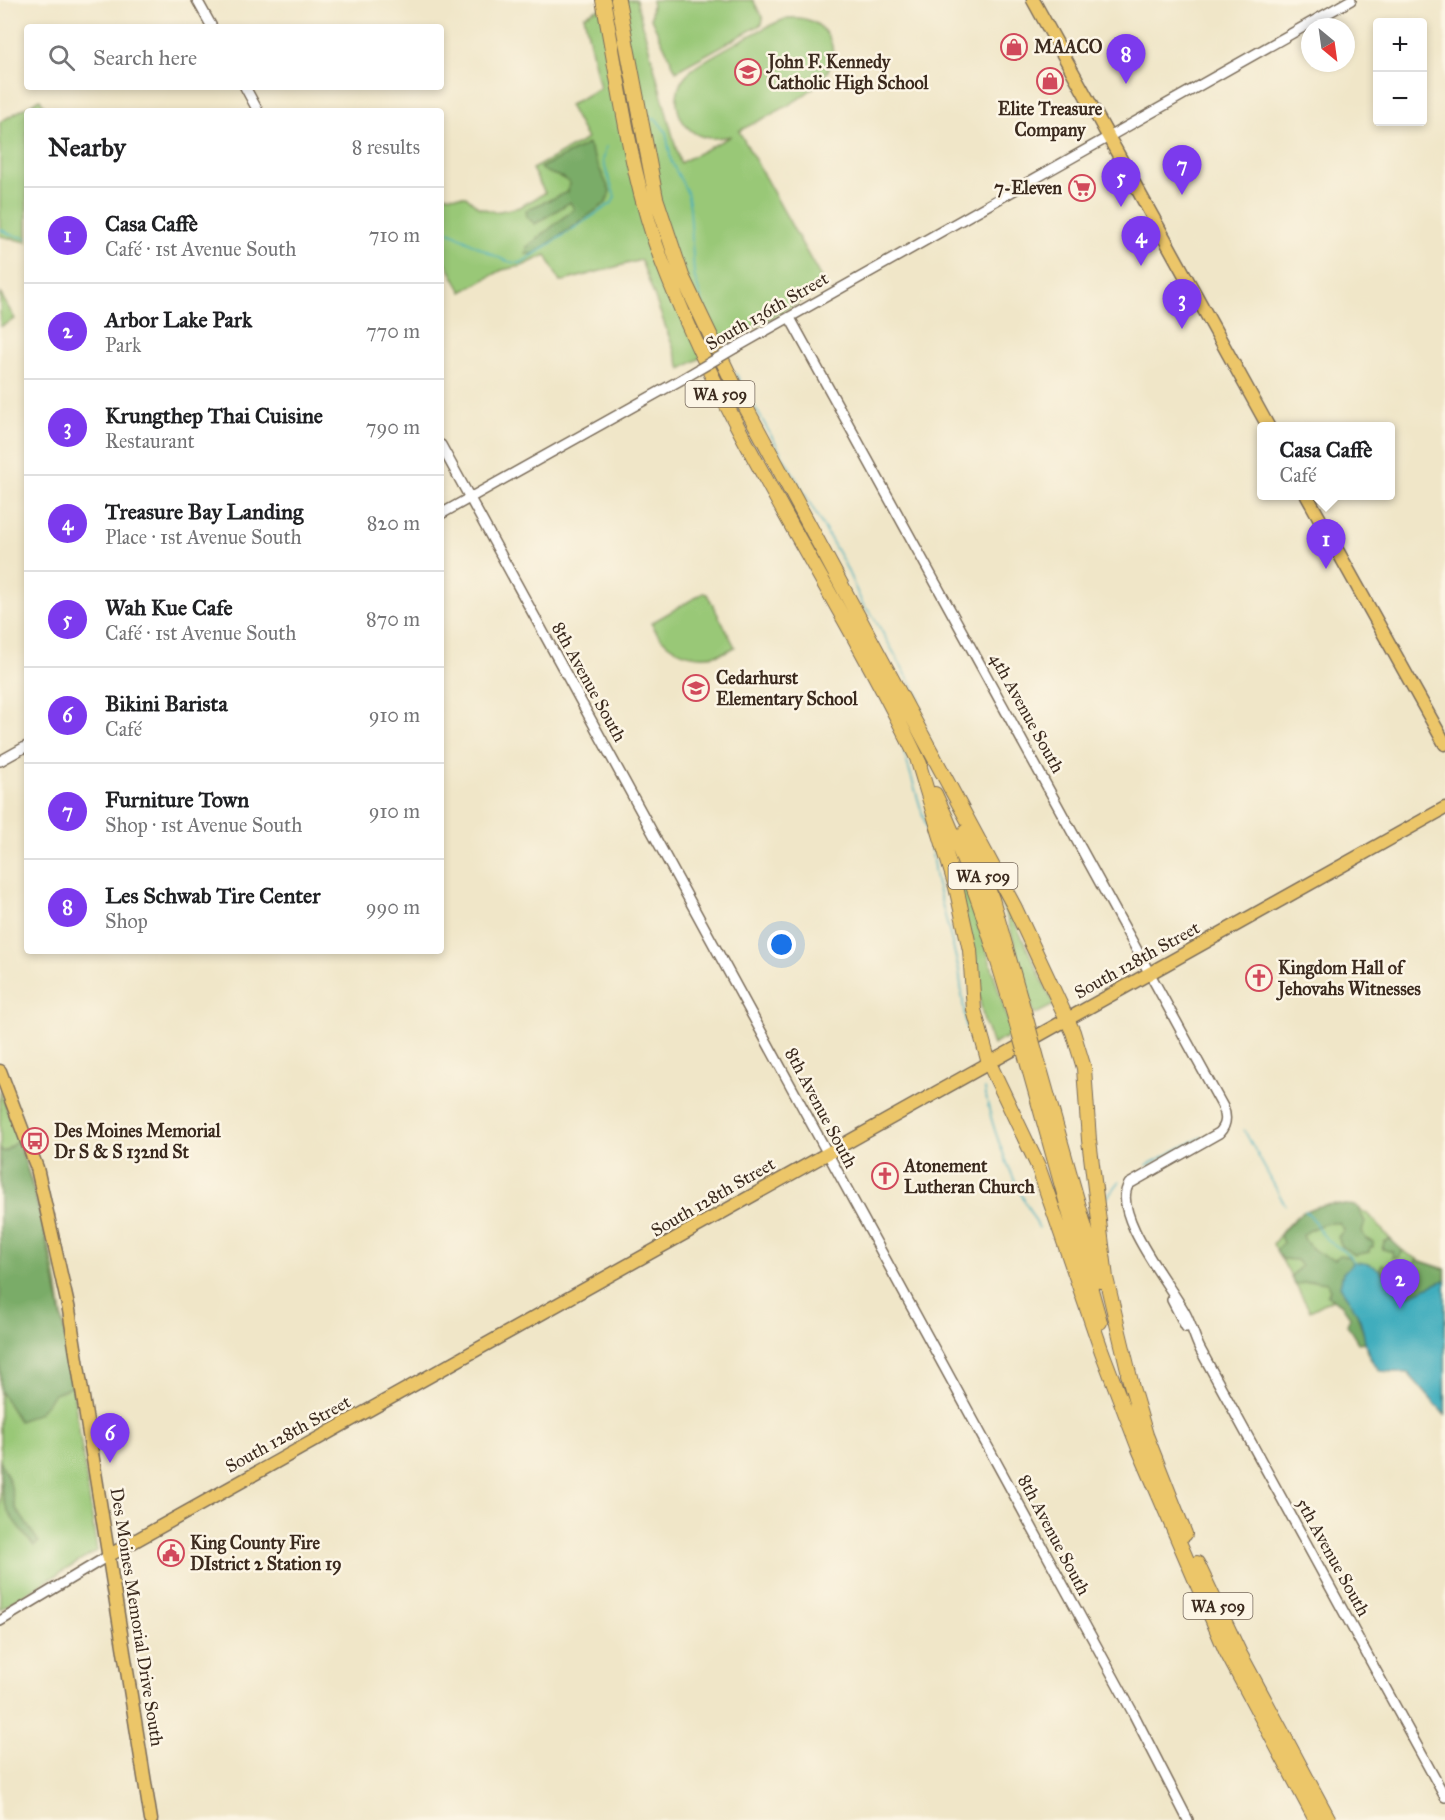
<!DOCTYPE html>
<html lang="en">
<head>
<meta charset="utf-8">
<style>
  :root { --surface:#fff; --page:#f2f2f2; --text:#202124; --muted:#757577; --line:#e0e0e0; --accent:#7c3aed }
  body { margin:0; font-family:"IM FELL Great Primer",serif; background:var(--page); color:var(--text) }
  .controls { position:absolute; right:18px; top:18px; display:grid; overflow:hidden; border-radius:6px; box-shadow:0 3px 9px #0003 }
  .controls button { width:54px; height:54px; display:grid; place-items:center; padding:0; border:0; border-bottom:2px solid var(--line); background:var(--surface); color:var(--text); font:30px sans-serif }
  .compass { position:absolute; left:1301px; top:18px; width:54px; height:54px; border-radius:50%; background:var(--surface); box-shadow:0 3px 9px #0003; rotate:151deg }
  .you { position:absolute; left:782px; top:945px; width:21px; height:21px; margin:-15px; border:4px solid #fff; border-radius:50%; background:#1a73e8; box-shadow:0 0 0 9px #1a73e833 }
  .badge { display:grid; place-items:center; width:39px; height:39px; border-radius:50%; background:var(--accent); color:#fff; font-size:20px; font-weight:700 }
  .pin { position:absolute; translate:-50% -50px; filter:drop-shadow(0 2px 3px #0008) }
  .pin::after { content:''; position:absolute; top:32px; width:21px; height:18px; background:inherit; clip-path:polygon(0 0,100% 0,50% 100%) }
  .popup { position:absolute; left:1257px; top:422px; width:138px; height:78px; box-sizing:border-box; display:grid; place-content:center; border-radius:6px; background:var(--surface); filter:drop-shadow(0 2px 4px #0005); font-size:20px; white-space:nowrap; color:var(--muted) }
  .popup b { font-size:22px; color:var(--text) }
  .popup::after { content:''; position:absolute; left:50%; top:100%; margin-left:-12px; border:12px solid transparent; border-top-color:var(--surface) }
  .list { margin:0; padding:0; list-style:none }
  h2 { display:flex; justify-content:space-between; align-items:center; height:78px; margin:0; padding:0 24px; font-size:26px }
  h2 small { font-size:20px; font-weight:400; color:var(--muted) }
  .list li { display:grid; grid-template-columns:39px 1fr auto; gap:18px; align-items:center; box-sizing:border-box; height:96px; padding:0 24px; border-top:2px solid var(--line) }
  .list b { display:block; font-size:22px; white-space:nowrap }
  .list p { margin:0; font-size:20px; white-space:nowrap; color:var(--muted) }
  .list em { font-size:20px; font-style:normal; color:var(--muted) }
  .icon { flex:none; width:33px; height:33px; fill:none; stroke:currentColor; stroke-width:2; stroke-linecap:round; stroke-linejoin:round }
  .map { position:relative; flex:none; width:1445px; height:1820px; overflow:hidden }
  .search { position:absolute; background:var(--surface); box-shadow:0 3px 9px #0003; left:24px; top:24px; width:420px; height:66px; display:flex; align-items:center; gap:15px; box-sizing:border-box; padding:0 21px; border-radius:6px; color:var(--muted); font-size:22px }
  .panel { position:absolute; background:var(--surface); box-shadow:0 3px 9px #0003; left:24px; top:108px; width:420px; height:846px; border-radius:6px }
  .map>svg:first-child { display:block }
</style>
</head>
<body>
<div class="map">
<svg width="1445" height="1820" viewBox="0 0 1445 1820">
  <rect width="100%" height="100%" fill="#fcf5e5"/>
  <filter id="ink" filterUnits="userSpaceOnUse"><feTurbulence type="fractalNoise" baseFrequency=".0167" numOctaves="2"/><feDisplacementMap in="SourceGraphic" scale="12" xChannelSelector="R" yChannelSelector="G"/><feConvolveMatrix kernelMatrix="1 2 1 2 8 2 1 2 1" color-interpolation-filters="sRGB"/></filter>
  <filter id="wash" filterUnits="userSpaceOnUse"><feTurbulence type="fractalNoise" baseFrequency=".008" numOctaves="4" result="noise"/><feDisplacementMap in="SourceGraphic" scale="24" xChannelSelector="R" yChannelSelector="G"/><feGaussianBlur stdDeviation="1.35" result="paint"/><feColorMatrix in="noise" values="0 0 0 0 0 0 0 0 0 0 0 0 0 0 0 0 0 1.4 0 .05"/><feComposite in="paint" operator="in"/></filter>
  <g filter="url(#wash)">
    <rect width="100%" height="100%" fill="#f0e6c8"/>
    <!-- green -->
    <path fill="#99c877" stroke="#6a794a" stroke-width="1.5" d="M615,0H636L680,163L731,136C722,137 713,140 704,137C677,130 668,94 687,74C699,61 770,24 788,18C804,17 819,21 828,36C854,83 769,114 739,131L826,287L681,369L641,260L560,282L546,255L522,266L502,270L462,292L441,254V195L466,196L478,207L495,212L520,207L545,193L532,169L587,139L569,105L600,88L584,16Z
      M652,0H753L763,19L762,24L676,71L651,18Z
      M40,99L47,111H27V242L0,236V122Z
      M0,293L15,319L0,327Z
      M703,593L707,594L735,647C704,665 668,656 651,623Z
      M948,835L968,888L1012,1034L993,1045L984,1022Z
      M991,872L1054,1005L1034,1015L1008,921Z
      M0,1089L32,1182L55,1269L97,1551L0,1609Z
      M1336,1204C1378,1208 1373,1227 1402,1250C1415,1260 1430,1264 1445,1269V1415L1408,1373L1381,1371C1373,1362 1364,1354 1366,1342L1344,1293L1310,1311L1273,1244C1292,1218 1301,1206 1336,1204Z"/>
    <!-- forest -->
    <path fill="#7aac68" stroke="#5a6b43" stroke-width="1.5" d="M588,144L610,191L606,203L534,254H526L527,247L574,209L570,202L535,224L527,217L526,210L568,192L569,182C559,174 550,176 540,168Z
      M18,1140C45,1220 60,1302 73,1386L53,1395L39,1413L19,1421L0,1391V1149L4,1152Z
      M1336,1204L1357,1206L1365,1222L1362,1231L1366,1239L1373,1242V1247H1370L1369,1252L1355,1255L1342,1247L1338,1237L1344,1230L1339,1223C1325,1222 1314,1226 1303,1235C1306,1247 1322,1257 1335,1259L1340,1255L1349,1257L1353,1263L1343,1273L1340,1286L1356,1310L1366,1342L1358,1343L1347,1325L1350,1317L1341,1304L1327,1296L1330,1290L1327,1283L1312,1281L1295,1285L1291,1276L1301,1266L1296,1260L1281,1259L1276,1251L1283,1243L1280,1235C1296,1214 1309,1205 1336,1204Z
      M1390,1239L1403,1251L1399,1257H1392L1393,1252L1382,1249L1384,1242Z
      M1416,1260L1445,1269V1280L1407,1296L1395,1289L1380,1268L1382,1264L1387,1266L1395,1285L1401,1288L1402,1280L1406,1278L1417,1282L1421,1278L1413,1269Z
      M0,1460L10,1482L15,1507L39,1542L34,1546C5,1510 0,1507 0,1460Z"/>
    <!-- water -->
    <path fill="#3fadbd" stroke="#3d6c6e" stroke-width="1.5" d="M1354,1262C1388,1263 1381,1283 1407,1296L1445,1280V1415L1408,1373L1381,1371C1364,1354 1367,1345 1361,1323C1358,1310 1347,1298 1340,1286L1343,1273Z"/>
    <g fill="none" stroke-linecap="round" stroke-linejoin="round">
      <!-- stream -->
      <path stroke="#3fadbd" stroke-width="1.5" d="M650,118L657,120L666,132L671,161L687,192L690,208L694,275L703,305
        M0,229L11,235L27,238
        M441,229C466,236 500,265 521,263L612,203L615,197L603,161L606,147
        M736,374L844,563L863,605L873,616L920,699
        M904,752L929,836L936,881L959,970L966,1026L975,1046
        M985,1089C991,1133 1017,1189 1039,1228
        M1244,1130L1285,1205
        M1147,1165L1202,1137
        M1105,1200L1120,1181
        M1305,1211C1316,1218 1316,1229 1325,1237C1335,1247 1346,1250 1354,1262"/>
    </g>
  </g>
  <g filter="url(#ink)">
    <g fill="none" stroke-linecap="round" stroke-linejoin="round">
      <defs>
        <path id="minor" d="M197,0L212,27
          M245,87L258,111
          M790,318L1223,1107C1227,1117 1227,1125 1219,1133L1129,1184C1110,1212 1170,1285 1184,1311C1191,1323 1194,1337 1200,1349L1445,1797
          M735,348L1351,0
          M441,445L1132,1711L1188,1820
          M441,514L684,378
          M0,761L27,746
          M1172,1300L1186,1327
          M0,1621L108,1556"/>
        <path id="major" d="M1033,0L1268,426
          M1307,496L1445,744
          M0,1071L37,1168L69,1310L151,1820
          M108,1556L1445,808"/>
        <path id="highway" d="M603,0C621,93 632,189 668,277C736,448 841,599 920,764
          M618,0L656,198L682,276L736,389L1014,906L1073,1032L1084,1068L1089,1140L1106,1278L1131,1382
          M917,758L956,887L970,950L974,1010L989,1063L1038,1166L1102,1352L1139,1449L1226,1651L1316,1820
          M935,794C970,866 992,941 1015,1018
          M966,831L992,899L1024,1011
          M1040,1069L1100,1281
          M1030,1072L1100,1322
          M1128,1374L1146,1435L1185,1534
          M1197,1563L1240,1654L1329,1820"/>
      </defs>
      <!-- minor casing -->
      <use href="#minor" stroke="#7a6c5a" stroke-width="12"/>
      <!-- major casing -->
      <use href="#major" stroke="#7a6c5a" stroke-width="15"/>
      <!-- highway casing -->
      <use href="#highway" stroke="#7a6c5a" stroke-width="16"/>
      <!-- minor -->
      <use href="#minor" stroke="#fff" stroke-width="9"/>
      <!-- major -->
      <use href="#major" stroke="#ecc669" stroke-width="12"/>
      <!-- highway -->
      <use href="#highway" stroke="#ecc669" stroke-width="14"/>
      <defs>
        <path id="minor-bridge" d="M684,378L735,348"/>
        <path id="highway-bridge" d="M1024,1011L1040,1069
          M1015,1018L1030,1072"/>
      </defs>
      <!-- minor-bridge casing -->
      <use href="#minor-bridge" stroke="#7a6c5a" stroke-width="12" stroke-linecap="butt"/>
      <!-- highway-bridge casing -->
      <use href="#highway-bridge" stroke="#7a6c5a" stroke-width="16" stroke-linecap="butt"/>
      <!-- minor-bridge -->
      <use href="#minor-bridge" stroke="#fff" stroke-width="9"/>
      <!-- highway-bridge -->
      <use href="#highway-bridge" stroke="#ecc669" stroke-width="14"/>
    </g>
  </g>
  <!-- icons -->
  <defs>
    <symbol id="shop-ring" viewBox="-11 -11 22 22"><circle r="9.5" fill="#fcf5e5" stroke="#d1495b" stroke-width="1.5"/><path d="M-5-2.5h2.3a2.7 3.5 0 0 1 5.4 0H5L5.5 6h-11ZM-1.5-2.5h3a1.5 2.3 0 0 0-3 0Z" fill="#d1495b"/></symbol>
    <symbol id="school-ring" viewBox="-11 -11 22 22"><circle r="9.5" fill="#fcf5e5" stroke="#d1495b" stroke-width="1.5"/><path d="M0-5L7-2L0 1L-7-2ZM-4 1L0 2.5L4 1V4Q0 6-4 4Z" fill="#d1495b"/></symbol>
    <symbol id="supermarket-ring" viewBox="-11 -11 22 22"><circle r="9.5" fill="#fcf5e5" stroke="#d1495b" stroke-width="1.5"/><path d="M-6-5.5h2.5l.6 2H6L4.5 2H-2.5L-4.4-4H-6ZM-1.5 3.2a1.3 1.3 0 1 0 .1 0ZM3 3.2a1.3 1.3 0 1 0 .1 0Z" fill="#d1495b"/></symbol>
    <symbol id="church-ring" viewBox="-11 -11 22 22"><circle r="9.5" fill="#fcf5e5" stroke="#d1495b" stroke-width="1.5"/><path d="M-1.2-6h2.4v3.5h3.3v2.4h-3.3V6h-2.4V-.1h-3.3v-2.4h3.3Z" fill="#d1495b"/></symbol>
    <symbol id="bus-ring" viewBox="-11 -11 22 22"><circle r="9.5" fill="#fcf5e5" stroke="#d1495b" stroke-width="1.5"/><path d="M-5-6H5V4H4V6H2V4H-2V6H-4V4H-5ZM-3.5-4V0h7V-4ZM-3.5 1.2v1.5H-2V1.2ZM2 1.2v1.5H3.5V1.2Z" fill="#d1495b"/></symbol>
    <symbol id="civic-ring" viewBox="-11 -11 22 22"><circle r="9.5" fill="#fcf5e5" stroke="#d1495b" stroke-width="1.5"/><path d="M-.6-6.5H3V-4.5H.6V-3L4-1V1h2V6H-6V1h2V-1L-.6-3ZM-1.2 2.5V6h2.4V2.5Z" fill="#d1495b"/></symbol>
  </defs>
  <g fill-rule="evenodd">
    <use href="#shop-ring" x="999" y="32" width="30" height="30"/>
    <use href="#school-ring" x="733" y="57" width="30" height="30"/>
    <use href="#shop-ring" x="1035" y="66" width="30" height="30"/>
    <use href="#supermarket-ring" x="1067" y="173" width="30" height="30"/>
    <use href="#school-ring" x="681" y="673" width="30" height="30"/>
    <use href="#church-ring" x="1244" y="963" width="30" height="30"/>
    <use href="#bus-ring" x="20" y="1126" width="30" height="30"/>
    <use href="#church-ring" x="870" y="1161" width="30" height="30"/>
    <use href="#civic-ring" x="156" y="1538" width="30" height="30"/>
  </g>
  <g text-anchor="middle" dominant-baseline="central" stroke-width="5" stroke-linejoin="round" paint-order="stroke">
    <!-- shield labels -->
    <g fill="#fcf5e5" stroke="#75675a" stroke-width="1.5">
      <rect x="685.5" y="381" width="69" height="26" rx="4.5"/>
      <rect x="948.5" y="863" width="69" height="26" rx="4.5"/>
      <rect x="1183.5" y="1593" width="69" height="26" rx="4.5"/>
    </g>
    <g font-size="16" font-weight="bold" fill="#3b2a1e">
      <text x="720" y="394">WA 509</text>
      <text x="983" y="876">WA 509</text>
      <text x="1218" y="1606">WA 509</text>
    </g>
    <!-- poi labels -->
    <g font-size="18" font-weight="bold" fill="#3b2a1e" stroke="#fcf5e5" text-anchor="start">
      <text x="1034" y="47">MAACO</text>
      <text x="768" y="62">John F. Kennedy<tspan x="768" dy="21">Catholic High School</tspan></text>
      <text x="1050" y="109" text-anchor="middle">Elite Treasure<tspan x="1050" dy="21">Company</tspan></text>
      <text x="1062" y="188" text-anchor="end">7-Eleven</text>
      <text x="716" y="678">Cedarhurst<tspan x="716" dy="21">Elementary School</tspan></text>
      <text x="1278" y="968">Kingdom Hall of<tspan x="1278" dy="21">Jehovahs Witnesses</tspan></text>
      <text x="54" y="1131">Des Moines Memorial<tspan x="54" dy="21">Dr S &amp; S 132nd St</tspan></text>
      <text x="904" y="1166">Atonement<tspan x="904" dy="21">Lutheran Church</tspan></text>
      <text x="190" y="1543">King County Fire<tspan x="190" dy="21">DIstrict 2 Station 19</tspan></text>
    </g>
    <!-- street labels -->
    <g font-size="18" fill="#3b2a1e" stroke="#fcf5e5">
      <text transform="translate(767 311) rotate(-30)">South 136th Street</text>
      <text transform="translate(589 682) rotate(61)">8th Avenue South</text>
      <text transform="translate(1027 713) rotate(61)">4th Avenue South</text>
      <text transform="translate(1137 960) rotate(-29)">South 128th Street</text>
      <text transform="translate(821 1108) rotate(62)">8th Avenue South</text>
      <text transform="translate(713 1197) rotate(-30)">South 128th Street</text>
      <text transform="translate(288 1434) rotate(-29)">South 128th Street</text>
      <text transform="translate(1054 1535) rotate(62)">8th Avenue South</text>
      <text transform="translate(1333 1557) rotate(61)">5th Avenue South</text>
      <text transform="translate(137 1617) rotate(81)">Des Moines Memorial Drive South</text>
    </g>
  </g>
</svg>
<div class="controls">
<button>+</button>
<button>−</button>
</div>
<svg class="compass" viewBox="-18 -18 36 36"><path d="M0-13l5 13h-10z" fill="#e53935"/><path d="M0 13l5-13h-10z" fill="#757577"/></svg>
<div class="you"></div>
<div class="pin badge" style="left:1326px;top:569px">1</div>
<div class="popup"><b>Casa Caffè</b>Café</div>
<div class="pin badge" style="left:1400px;top:1309px">2</div>
<div class="pin badge" style="left:1182px;top:329px">3</div>
<div class="pin badge" style="left:1141px;top:266px">4</div>
<div class="pin badge" style="left:1121px;top:207px">5</div>
<div class="pin badge" style="left:110px;top:1463px">6</div>
<div class="pin badge" style="left:1182px;top:195px">7</div>
<div class="pin badge" style="left:1126px;top:84px">8</div>
<div class="search"><svg class="icon" aria-label="search" viewBox="0 0 24 24"><circle cx="10" cy="10" r="6"/><path d="M15 15l6 6"/></svg>Search here</div>
<section class="panel">
<h2>Nearby<small>8 results</small></h2>
<ul class="list">
<li><span class="badge">1</span><div><b>Casa Caffè</b><p>Café · 1st Avenue South</p></div><em>710 m</em></li>
<li><span class="badge">2</span><div><b>Arbor Lake Park</b><p>Park</p></div><em>770 m</em></li>
<li><span class="badge">3</span><div><b>Krungthep Thai Cuisine</b><p>Restaurant</p></div><em>790 m</em></li>
<li><span class="badge">4</span><div><b>Treasure Bay Landing</b><p>Place · 1st Avenue South</p></div><em>820 m</em></li>
<li><span class="badge">5</span><div><b>Wah Kue Cafe</b><p>Café · 1st Avenue South</p></div><em>870 m</em></li>
<li><span class="badge">6</span><div><b>Bikini Barista</b><p>Café</p></div><em>910 m</em></li>
<li><span class="badge">7</span><div><b>Furniture Town</b><p>Shop · 1st Avenue South</p></div><em>910 m</em></li>
<li><span class="badge">8</span><div><b>Les Schwab Tire Center</b><p>Shop</p></div><em>990 m</em></li>
</ul>
</section>
</div>
</body>
</html>
